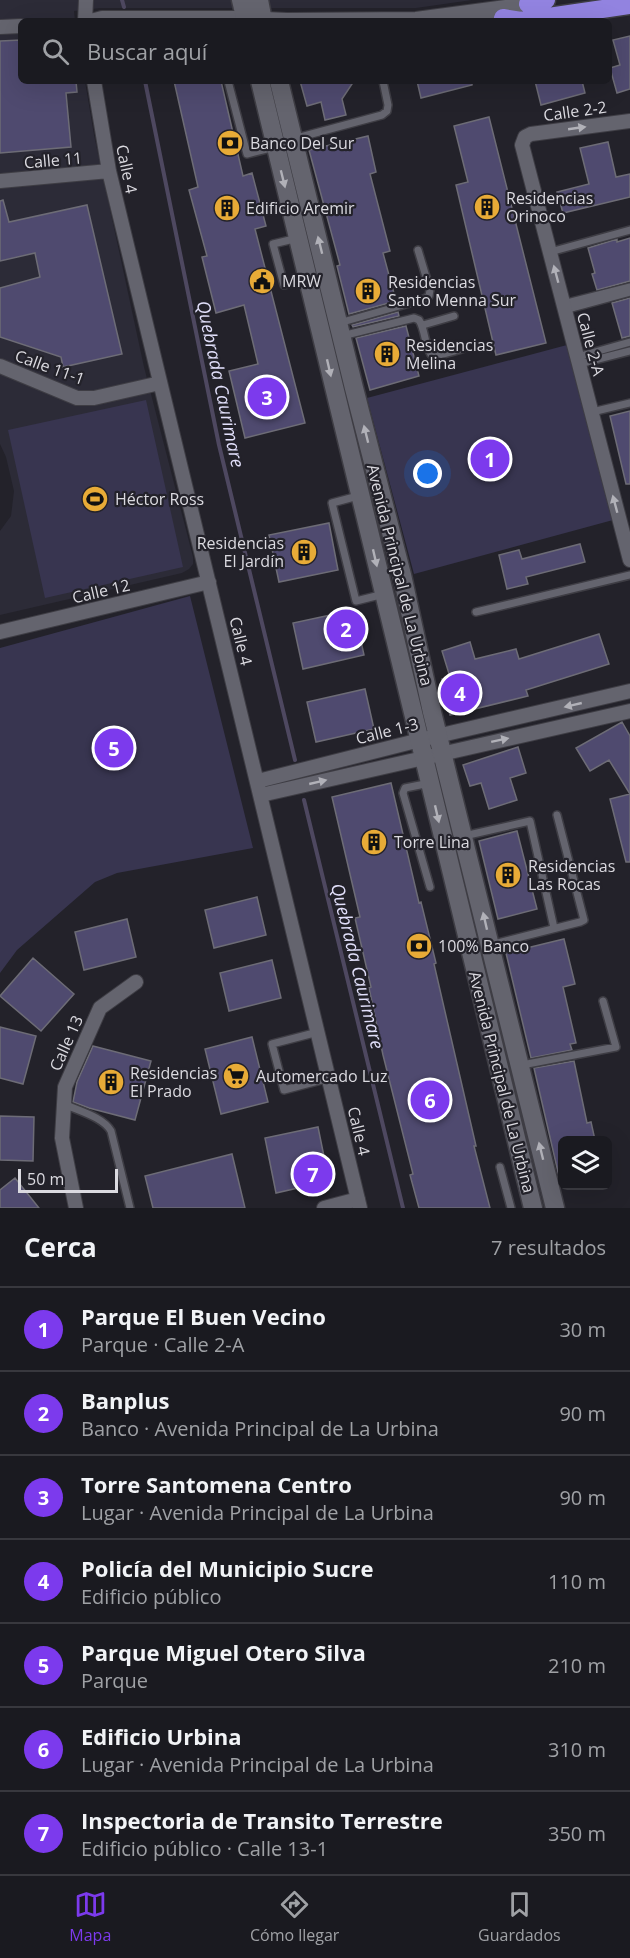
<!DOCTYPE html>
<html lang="es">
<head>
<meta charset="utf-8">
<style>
  :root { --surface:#1a1a20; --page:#27272d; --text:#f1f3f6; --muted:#9fa1a5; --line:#38383e; --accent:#7c3aed }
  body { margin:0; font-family:"Open Sans",sans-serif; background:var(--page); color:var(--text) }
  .controls { position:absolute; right:18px; bottom:18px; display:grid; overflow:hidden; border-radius:9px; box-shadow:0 6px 24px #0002 }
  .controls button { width:54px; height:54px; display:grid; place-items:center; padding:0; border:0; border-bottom:2px solid var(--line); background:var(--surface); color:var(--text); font:30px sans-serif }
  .scale { position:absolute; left:18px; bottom:15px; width:100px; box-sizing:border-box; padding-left:6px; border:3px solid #dbdae0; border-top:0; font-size:16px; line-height:21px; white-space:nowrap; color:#dbdae0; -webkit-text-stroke:4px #23222a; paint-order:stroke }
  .you { position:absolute; left:428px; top:474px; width:21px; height:21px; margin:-15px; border:4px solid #fff; border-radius:50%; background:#1a73e8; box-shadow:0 0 0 9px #1a73e833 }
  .badge { display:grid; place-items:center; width:39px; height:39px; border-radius:50%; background:var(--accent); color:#fff; font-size:20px; font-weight:700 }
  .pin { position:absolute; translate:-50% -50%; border:3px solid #fff; box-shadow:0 2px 6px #0006 }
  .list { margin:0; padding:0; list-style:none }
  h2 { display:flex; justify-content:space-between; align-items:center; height:78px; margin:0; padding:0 24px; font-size:26px }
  h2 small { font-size:20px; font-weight:400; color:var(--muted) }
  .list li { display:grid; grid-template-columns:39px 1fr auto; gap:18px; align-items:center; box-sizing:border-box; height:84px; padding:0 24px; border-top:2px solid var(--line) }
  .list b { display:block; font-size:22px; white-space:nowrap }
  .list p { margin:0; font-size:20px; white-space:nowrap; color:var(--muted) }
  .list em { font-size:20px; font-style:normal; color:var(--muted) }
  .icon { flex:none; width:33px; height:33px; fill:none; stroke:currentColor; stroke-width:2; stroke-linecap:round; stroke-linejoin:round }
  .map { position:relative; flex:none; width:630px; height:1208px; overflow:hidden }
  .search { position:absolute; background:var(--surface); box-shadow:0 6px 24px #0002; left:18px; right:18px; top:18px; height:66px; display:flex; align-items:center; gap:15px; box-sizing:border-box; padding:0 21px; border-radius:9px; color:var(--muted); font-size:22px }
  .sheet { height:666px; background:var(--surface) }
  nav { display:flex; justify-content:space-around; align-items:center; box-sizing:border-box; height:84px; border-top:2px solid var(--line); background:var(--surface); font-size:16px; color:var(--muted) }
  nav a { display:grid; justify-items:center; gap:3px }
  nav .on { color:var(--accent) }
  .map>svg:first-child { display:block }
</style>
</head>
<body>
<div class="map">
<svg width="630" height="1208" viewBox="0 0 630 1208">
  <rect width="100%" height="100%" fill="#23222a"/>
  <!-- built -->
  <path fill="#2c2b37" d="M0,0H472L416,8H100L74,11L75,21H21V81H85L94,135L144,367L193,557V564L189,569L182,573L0,615V531L11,516L14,491L6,457L0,444Z"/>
  <!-- green -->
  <path fill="#383550" d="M567,345L613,520L414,574L367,398Z
    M146,400L183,567L45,598L8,430Z
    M190,596L253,848L117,873L95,882L17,950L0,973V648Z"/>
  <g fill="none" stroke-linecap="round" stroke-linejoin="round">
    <!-- stream -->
    <path stroke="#4e4860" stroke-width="4" d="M122,0L124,7
      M145,81L219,445L295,760
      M304,800L403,1208"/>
  </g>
  <!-- building -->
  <path fill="#4f4a6f" stroke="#6d6c76" stroke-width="1.5" d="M630,36V89L617,93L610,68L620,65L613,40Z
    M21,40V81H76L77,92L66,93L71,147L0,153V41Z
    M174,81H221L243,176L252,173L266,226L255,229L305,423L245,438L229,371L258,364L244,305L216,313L202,257L207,256L189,190L198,187Z
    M300,81H354L342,99L346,115L325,120L321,102L307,106Z
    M417,81H472V85L421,98Z
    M535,81H582L585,93L541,105Z
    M489,117L546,343L496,355L456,185L468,182L454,126Z
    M368,136L376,172L370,174L390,251L383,253L396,301L349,314L337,266L340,265L309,150Z
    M608,142L616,177L630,174V197L563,213L557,192L589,184L580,148Z
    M3,200L9,222L87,205L122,354L63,367L61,357L0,337V288L40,277L35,253L0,261V201Z
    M630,238V281L597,290L592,274L595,273L588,248L617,239V242Z
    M630,298V336L622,338L612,303Z
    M398,312L399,316L353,327L352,325Z
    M406,326L419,376L370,390L356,338Z
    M630,411V484H626L610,416Z
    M329,523L338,570L279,582L269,535Z
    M580,544L585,562L526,577L528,584L507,589L499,555L519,550L522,559Z
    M354,610L364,655L303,669L293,623Z
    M599,634L609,664L526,690L528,696L450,715L442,679L450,677L442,651L470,642L475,659L516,649L519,659Z
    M365,689L374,729L316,742L307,702Z
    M622,722L630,736V862H626L610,799L630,794L609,760L590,771L576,748Z
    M518,747L526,773L510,778L517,800L489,809L481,783L470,786L463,765Z
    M391,783L419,903L421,902L436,963L434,964L476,1146H474L490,1208H419L410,1175L413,1174L383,1055L369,988L371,987L355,918L360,917L332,797Z
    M517,831L537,909L498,919L479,841Z
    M257,897L266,935L214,948L205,910Z
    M127,919L136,957L84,970L75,932Z
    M564,939L575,984L563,987L576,1043L570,1044L572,1050L531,1058L506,953Z
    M33,958L74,994L41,1031L0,996Z
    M272,960L281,998L229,1011L220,973Z
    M0,1027L36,1036L23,1084L0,1078Z
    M252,1037L268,1102L221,1114L205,1049Z
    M93,1046L151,1061L135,1120L89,1108L73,1102L77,1082Z
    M574,1061L587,1123L591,1122L595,1140H562V1184L561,1185L534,1068Z
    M0,1116L34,1117L33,1161L0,1160Z
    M318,1127L329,1181L276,1193L265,1138Z
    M232,1154L245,1208H153L145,1176Z
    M15,1178L39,1208H0V1190Z"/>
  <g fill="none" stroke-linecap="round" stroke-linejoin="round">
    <defs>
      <path id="service" d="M228,81L247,154L275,147
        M293,139L382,115L387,111L388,105L383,81
        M298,238L273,244L284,285L308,279
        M550,252L630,230
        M563,304L630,287
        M564,310L630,292
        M339,323L424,299L429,296L430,290L418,250
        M423,325L454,316
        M342,336L414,318L419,320C426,331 424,347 433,357L462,349
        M577,357L630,342
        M579,364L630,351
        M592,412L630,403
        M358,496L332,503L356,601L384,594
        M476,612L630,575
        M464,836L530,821L554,928
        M430,887L403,793L405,788L430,783
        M490,945L580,922L584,920L557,815
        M318,1032L272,1044L284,1090L329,1078
        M522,1065L616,1047L603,1001
        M64,1104C79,1111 103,1117 111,1131L130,1208
        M500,1167L511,1208"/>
      <path id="minor" d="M85,21L86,0
        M91,21L102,18H245L287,20L416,19L528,4
        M483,21L503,18
        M0,27L21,26
        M94,81L109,171L360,1208
        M630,121L531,134L525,137L522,145L630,560
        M0,181L109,171
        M0,366L77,398H94L160,383
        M0,632L209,582
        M258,781L420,740L630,691
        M261,795L630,711
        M76,1208L62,1138L65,1087L100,1008L136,982
        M324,1208L358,1199"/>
      <path id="secondary" d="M241,0L246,21
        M259,0L263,21
        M260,81L533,1208
        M279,81L354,388L402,575L432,712L555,1208"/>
      <path id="motorway" d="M528,4L546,0
        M503,18L521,21L630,5"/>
    </defs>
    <!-- service casing -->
    <use href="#service" stroke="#3e3d44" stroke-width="10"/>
    <!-- minor casing -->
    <use href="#minor" stroke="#3e3d44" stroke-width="16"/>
    <!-- secondary casing -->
    <use href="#secondary" stroke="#3e3d44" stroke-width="21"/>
    <!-- motorway casing -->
    <use href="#motorway" stroke="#3e3d44" stroke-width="21"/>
    <!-- service -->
    <use href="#service" stroke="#64646e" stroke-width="7"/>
    <!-- minor -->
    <use href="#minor" stroke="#64646e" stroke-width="14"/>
    <!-- secondary -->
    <use href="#secondary" stroke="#64646e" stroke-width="18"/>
    <!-- motorway -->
    <use href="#motorway" stroke="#9283e0" stroke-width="18"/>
  </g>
  <!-- one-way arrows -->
  <defs><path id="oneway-solid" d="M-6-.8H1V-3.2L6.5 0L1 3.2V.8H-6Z" transform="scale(1.5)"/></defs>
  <g fill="#b1b1b8">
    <use href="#oneway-solid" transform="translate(577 128) rotate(-8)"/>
    <use href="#oneway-solid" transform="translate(283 179) rotate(76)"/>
    <use href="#oneway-solid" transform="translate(320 245) rotate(-104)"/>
    <use href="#oneway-solid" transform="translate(556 274) rotate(-105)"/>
    <use href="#oneway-solid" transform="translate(329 368) rotate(77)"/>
    <use href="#oneway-solid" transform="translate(366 434) rotate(-104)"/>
    <use href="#oneway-solid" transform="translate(615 504) rotate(-105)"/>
    <use href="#oneway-solid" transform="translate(375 558) rotate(77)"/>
    <use href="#oneway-solid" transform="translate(573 705) rotate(167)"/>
    <use href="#oneway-solid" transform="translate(500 740) rotate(-12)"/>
    <use href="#oneway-solid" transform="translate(318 782) rotate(-13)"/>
    <use href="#oneway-solid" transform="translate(437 814) rotate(77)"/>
    <use href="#oneway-solid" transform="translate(485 921) rotate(-103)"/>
    <use href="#oneway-solid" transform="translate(541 1151) rotate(-104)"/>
  </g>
  <!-- icons -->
  <defs>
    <symbol id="bank-disc" viewBox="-11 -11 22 22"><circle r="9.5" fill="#e8ab37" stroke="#23222a"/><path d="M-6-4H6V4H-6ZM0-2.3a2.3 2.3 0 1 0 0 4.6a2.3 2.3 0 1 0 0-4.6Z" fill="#111"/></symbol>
    <symbol id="building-disc" viewBox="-11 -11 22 22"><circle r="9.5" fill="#e8ab37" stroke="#23222a"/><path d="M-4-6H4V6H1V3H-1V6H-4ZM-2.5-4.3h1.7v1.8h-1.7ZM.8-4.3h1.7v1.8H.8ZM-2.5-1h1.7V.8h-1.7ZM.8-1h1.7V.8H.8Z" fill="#111"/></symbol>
    <symbol id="civic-disc" viewBox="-11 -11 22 22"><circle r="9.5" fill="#e8ab37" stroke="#23222a"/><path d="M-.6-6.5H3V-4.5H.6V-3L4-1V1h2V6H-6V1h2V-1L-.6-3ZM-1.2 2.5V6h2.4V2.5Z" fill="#111"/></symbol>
    <symbol id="stadium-disc" viewBox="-11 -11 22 22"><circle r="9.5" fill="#e8ab37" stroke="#23222a"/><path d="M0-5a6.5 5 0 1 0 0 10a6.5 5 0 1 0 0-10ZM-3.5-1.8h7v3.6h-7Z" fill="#111"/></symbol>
    <symbol id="supermarket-disc" viewBox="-11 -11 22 22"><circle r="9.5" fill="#e8ab37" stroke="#23222a"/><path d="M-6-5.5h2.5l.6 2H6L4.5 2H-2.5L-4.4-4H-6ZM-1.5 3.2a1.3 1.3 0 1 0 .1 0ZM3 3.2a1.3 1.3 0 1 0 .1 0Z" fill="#111"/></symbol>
  </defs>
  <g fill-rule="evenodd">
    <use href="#bank-disc" x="215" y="128" width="30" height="30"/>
    <use href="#building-disc" x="472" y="192" width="30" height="30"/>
    <use href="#building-disc" x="212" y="193" width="30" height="30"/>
    <use href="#civic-disc" x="247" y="266" width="30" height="30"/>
    <use href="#building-disc" x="353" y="276" width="30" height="30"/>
    <use href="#building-disc" x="372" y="339" width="30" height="30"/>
    <use href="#stadium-disc" x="80" y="484" width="30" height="30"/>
    <use href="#building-disc" x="289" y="537" width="30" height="30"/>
    <use href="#building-disc" x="359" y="827" width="30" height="30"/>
    <use href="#building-disc" x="493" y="860" width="30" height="30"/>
    <use href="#bank-disc" x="404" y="931" width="30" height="30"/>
    <use href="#supermarket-disc" x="221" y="1061" width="30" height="30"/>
    <use href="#building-disc" x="96" y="1067" width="30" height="30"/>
  </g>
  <g text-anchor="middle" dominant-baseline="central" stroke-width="4.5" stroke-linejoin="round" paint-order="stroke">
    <!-- street labels -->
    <g font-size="16" fill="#dbdae0" stroke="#23222a">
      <text transform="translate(575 111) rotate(-8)">Calle 2-2</text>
      <text transform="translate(53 160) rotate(-5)">Calle 11</text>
      <text transform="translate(127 169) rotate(78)">Calle 4</text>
      <text transform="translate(591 344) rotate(75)">Calle 2-A</text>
      <text transform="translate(50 367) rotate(20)">Calle 11-1</text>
      <text transform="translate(400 575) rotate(76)">Avenida Principal de La Urbina</text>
      <text transform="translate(101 591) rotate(-13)">Calle 12</text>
      <text transform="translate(241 641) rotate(76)">Calle 4</text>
      <text transform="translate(387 731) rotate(-14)">Calle 1-3</text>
      <text transform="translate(66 1043) rotate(-66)">Calle 13</text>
      <text transform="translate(502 1082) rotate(76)">Avenida Principal de La Urbina</text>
      <text transform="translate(359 1131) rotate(77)">Calle 4</text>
    </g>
    <!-- poi labels -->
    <g font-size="16" fill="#dbdae0" stroke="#23222a" text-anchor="start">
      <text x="250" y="143">Banco Del Sur</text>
      <text x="506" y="198">Residencias<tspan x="506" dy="18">Orinoco</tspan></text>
      <text x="246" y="208">Edificio Aremir</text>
      <text x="282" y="281">MRW</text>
      <text x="388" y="282">Residencias<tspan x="388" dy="18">Santo Menna Sur</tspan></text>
      <text x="406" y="345">Residencias<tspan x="406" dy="18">Melina</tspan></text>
      <text x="115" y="499">Héctor Ross</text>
      <text x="284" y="543" text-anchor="end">Residencias<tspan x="284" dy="18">El Jardín</tspan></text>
      <text x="394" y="842">Torre Lina</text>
      <text x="528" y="866">Residencias<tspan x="528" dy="18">Las Rocas</tspan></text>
      <text x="438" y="946">100% Banco</text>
      <text x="130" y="1073">Residencias<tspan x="130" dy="18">El Prado</tspan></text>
      <text x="256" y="1076">Automercado Luz</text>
    </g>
    <!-- water labels -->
    <g font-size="18" font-style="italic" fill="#e2e0fb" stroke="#23222a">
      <text transform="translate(221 384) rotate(78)">Quebrada Caurimare</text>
      <text transform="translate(358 966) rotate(76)">Quebrada Caurimare</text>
    </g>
  </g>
</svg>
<div class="controls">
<button><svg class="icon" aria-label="layers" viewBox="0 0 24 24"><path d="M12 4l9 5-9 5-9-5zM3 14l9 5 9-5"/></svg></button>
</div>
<div class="scale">50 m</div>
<div class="you"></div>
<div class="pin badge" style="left:490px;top:459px">1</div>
<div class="pin badge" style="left:346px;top:629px">2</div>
<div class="pin badge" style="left:267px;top:397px">3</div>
<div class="pin badge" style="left:460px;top:693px">4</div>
<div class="pin badge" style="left:114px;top:748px">5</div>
<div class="pin badge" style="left:430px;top:1100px">6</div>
<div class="pin badge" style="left:313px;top:1174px">7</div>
<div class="search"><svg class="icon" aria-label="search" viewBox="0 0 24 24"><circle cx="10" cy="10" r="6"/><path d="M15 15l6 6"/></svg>Buscar aquí</div>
</div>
<section class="sheet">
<h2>Cerca<small>7 resultados</small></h2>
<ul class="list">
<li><span class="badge">1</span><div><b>Parque El Buen Vecino</b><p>Parque · Calle 2-A</p></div><em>30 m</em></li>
<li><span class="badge">2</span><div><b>Banplus</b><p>Banco · Avenida Principal de La Urbina</p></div><em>90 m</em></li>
<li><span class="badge">3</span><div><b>Torre Santomena Centro</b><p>Lugar · Avenida Principal de La Urbina</p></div><em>90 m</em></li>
<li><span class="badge">4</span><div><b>Policía del Municipio Sucre</b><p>Edificio público</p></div><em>110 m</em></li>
<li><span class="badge">5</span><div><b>Parque Miguel Otero Silva</b><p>Parque</p></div><em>210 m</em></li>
<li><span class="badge">6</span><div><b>Edificio Urbina</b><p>Lugar · Avenida Principal de La Urbina</p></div><em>310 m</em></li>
<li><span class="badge">7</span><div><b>Inspectoria de Transito Terrestre</b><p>Edificio público · Calle 13-1</p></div><em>350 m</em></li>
</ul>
</section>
<nav>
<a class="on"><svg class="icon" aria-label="map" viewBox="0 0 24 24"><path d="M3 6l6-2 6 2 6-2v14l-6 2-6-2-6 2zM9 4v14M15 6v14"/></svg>Mapa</a>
<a><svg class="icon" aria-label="directions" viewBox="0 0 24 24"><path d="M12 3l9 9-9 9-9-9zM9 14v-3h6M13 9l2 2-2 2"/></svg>Cómo llegar</a>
<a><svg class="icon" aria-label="saved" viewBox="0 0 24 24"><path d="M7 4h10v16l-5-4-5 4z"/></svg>Guardados</a>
</nav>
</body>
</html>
